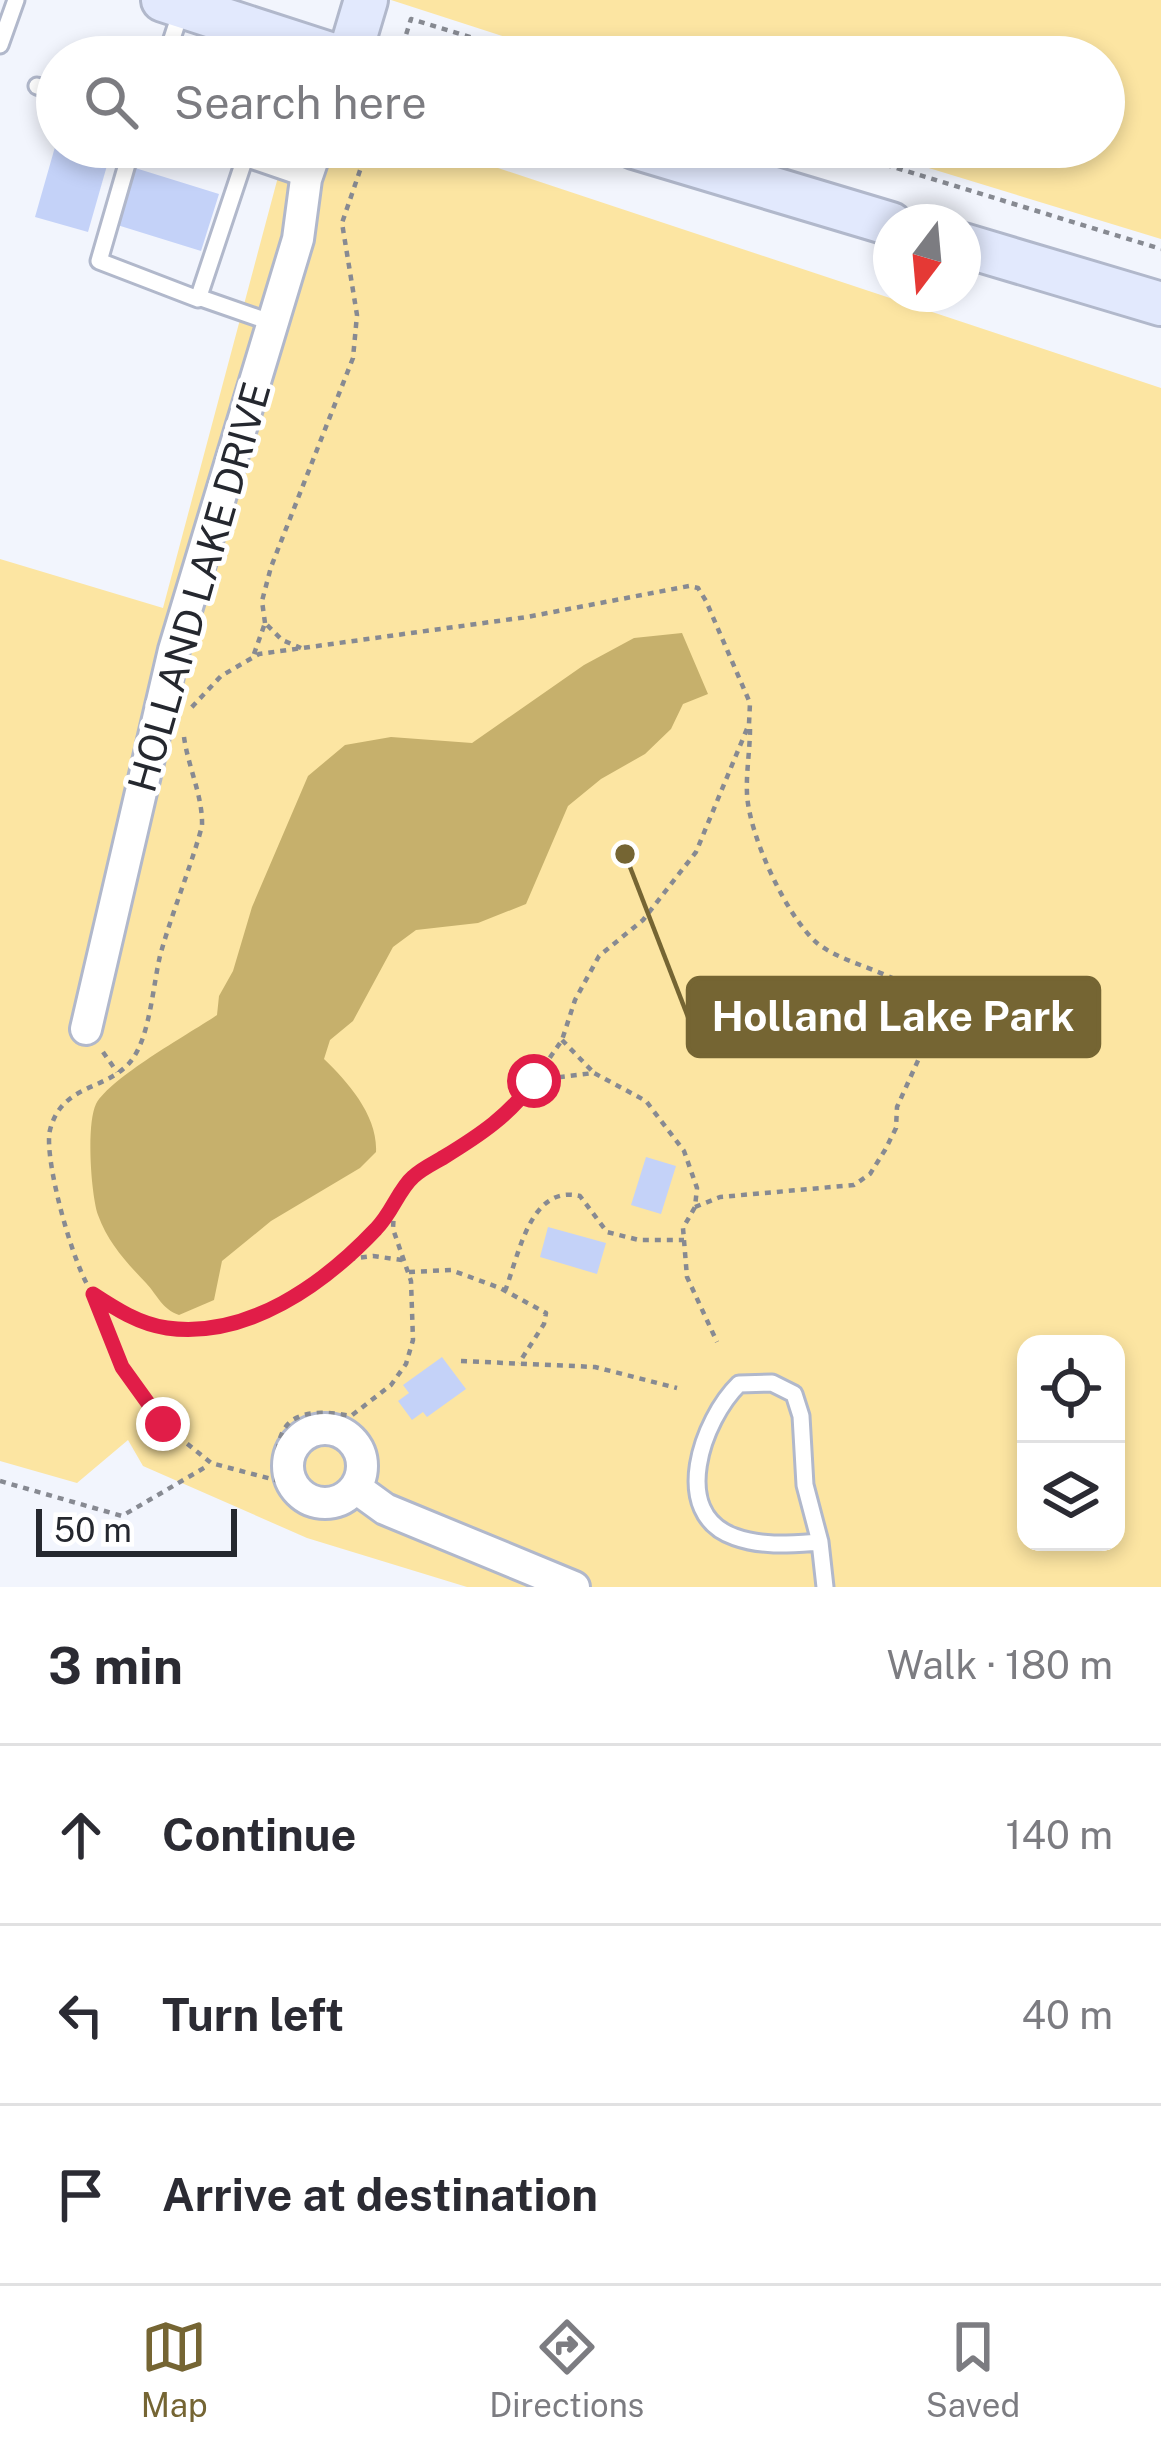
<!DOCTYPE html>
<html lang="en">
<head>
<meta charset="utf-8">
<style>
  :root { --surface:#fff; --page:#f7f7f7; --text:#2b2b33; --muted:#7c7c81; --line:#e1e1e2; --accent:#756533 }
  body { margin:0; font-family:"Public Sans",sans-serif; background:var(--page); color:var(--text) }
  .controls { position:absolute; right:36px; bottom:36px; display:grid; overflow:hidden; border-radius:24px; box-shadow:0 6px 18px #0003 }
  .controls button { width:108px; height:108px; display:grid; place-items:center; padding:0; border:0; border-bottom:3px solid var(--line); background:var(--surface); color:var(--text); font:60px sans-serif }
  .compass { position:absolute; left:873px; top:204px; width:108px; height:108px; border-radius:50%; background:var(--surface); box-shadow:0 6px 18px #0003; rotate:196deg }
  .scale { position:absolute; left:36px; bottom:30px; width:201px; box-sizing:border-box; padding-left:12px; border:6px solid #25282f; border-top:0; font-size:33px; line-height:42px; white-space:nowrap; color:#25282f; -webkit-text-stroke:9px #fff; paint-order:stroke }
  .stop { position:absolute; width:36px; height:36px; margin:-27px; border:9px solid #e11d48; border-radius:50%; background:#fff }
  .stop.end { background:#e11d48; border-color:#fff; box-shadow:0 3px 12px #0008 }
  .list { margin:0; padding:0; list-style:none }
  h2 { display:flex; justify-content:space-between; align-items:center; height:156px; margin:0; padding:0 48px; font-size:51px }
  h2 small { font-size:39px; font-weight:400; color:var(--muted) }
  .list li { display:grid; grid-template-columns:78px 1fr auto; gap:36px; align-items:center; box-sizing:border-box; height:180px; padding:0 48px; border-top:3px solid var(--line) }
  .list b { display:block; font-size:45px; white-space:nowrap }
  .list em { font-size:39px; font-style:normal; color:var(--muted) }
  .icon { flex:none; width:66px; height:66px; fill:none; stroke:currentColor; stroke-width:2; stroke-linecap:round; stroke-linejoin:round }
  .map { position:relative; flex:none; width:1161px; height:1587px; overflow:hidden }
  .search { position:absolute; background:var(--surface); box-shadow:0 6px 18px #0003; left:36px; right:36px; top:36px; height:132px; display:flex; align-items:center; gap:30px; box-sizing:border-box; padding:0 42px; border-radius:66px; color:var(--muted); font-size:45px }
  .sheet { height:696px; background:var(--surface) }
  nav { display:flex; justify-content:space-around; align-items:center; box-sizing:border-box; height:168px; border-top:3px solid var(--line); background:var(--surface); font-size:33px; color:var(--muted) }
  nav a { display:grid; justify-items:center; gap:6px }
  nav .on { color:var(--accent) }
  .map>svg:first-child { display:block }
</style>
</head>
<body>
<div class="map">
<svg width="1161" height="1587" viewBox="0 0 1161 1587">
  <rect width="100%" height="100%" fill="#f2f5fd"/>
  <!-- green -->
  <path fill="#fce5a2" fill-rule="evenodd" d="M391,0H1161V239L860,147H1104V57H567Z
    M286,147H435L1161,388V1587H467L307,1538L143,1466L128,1440L77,1483L0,1461V559L163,608ZM1026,1344H1116V1542H1026Z"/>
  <!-- water -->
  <path fill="#c6b06c" d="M682,633L708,694L683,704L671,729L645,754L601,779L568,806L526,904L478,923L416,930L393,947L353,1021L330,1040L324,1059C348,1082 378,1116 376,1152L360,1168L271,1221L222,1261L214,1300L179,1315C162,1309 158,1296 146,1283C127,1263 108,1243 98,1215C91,1194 86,1125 96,1104C111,1077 189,1034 217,1015L219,996L233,971L252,907L308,776L345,745L391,737L472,743L584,665L634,638Z"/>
  <!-- building -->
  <path fill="#c4d2f8" d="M55,147H83L110,155L88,232L35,217Z
    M132,167L219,194L201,251L114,224Z
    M646,1157L676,1166L661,1214L631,1205Z
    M548,1227L606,1243L597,1274L540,1257Z
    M442,1357L466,1389L427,1417L423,1412L412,1420L398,1401L409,1393L403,1385Z"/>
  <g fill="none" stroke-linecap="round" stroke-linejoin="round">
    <defs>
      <path id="lane" d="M0,45L16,0
        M166,57L181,11
        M37,86L57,93
        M132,147L99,261L198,299L245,158
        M213,147L306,179
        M201,298L273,323
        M820,1542C791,1544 763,1547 735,1537C668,1514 703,1419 739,1384L772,1383L794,1394L801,1416L805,1485L820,1542L825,1587"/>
      <path id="street" d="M86,1029L174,650L298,239L306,179L317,147
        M288 1466a37 37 0 1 1 74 0a37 37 0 1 1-74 0Z
        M356,1488L385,1509L574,1587"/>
      <path id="secondary" d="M163,0L339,57
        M349,57L366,0
        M634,147L891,224
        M963,245L1161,304"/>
    </defs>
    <!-- lane casing -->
    <use href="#lane" stroke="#b1b8cb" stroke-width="21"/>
    <!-- street casing -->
    <use href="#street" stroke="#b1b8cb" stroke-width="36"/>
    <!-- secondary casing -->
    <use href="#secondary" stroke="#b1b8cb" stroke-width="48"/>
    <!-- path -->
    <path stroke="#878a92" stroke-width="4.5" stroke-dasharray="6 6" stroke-linecap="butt" d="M399,57L411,19L535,57
      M828,147L1161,249
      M265,623L262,601L271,567L353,358L357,315L342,223L368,147
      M254,654L265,623L282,640L301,648
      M184,737C188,767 203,796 202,826C190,870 172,912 160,956C153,985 150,1037 131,1061C107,1091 62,1083 50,1130C43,1158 75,1274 94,1295C113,1315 151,1328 177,1328C268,1330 336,1273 394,1210
      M562,1040L594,1073
      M103,1052L117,1072
      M535,1080L594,1073L646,1101L684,1151L697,1188L695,1207L683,1228L687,1277L717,1342
      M695,1207L720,1197L854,1185L870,1174L885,1150L896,1128L897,1107L934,1025C926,973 851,971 817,943C786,916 749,835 747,794C746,772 750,750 750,729
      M349,1259L373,1256L402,1260
      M409,1272L451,1270L500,1288L546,1313L544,1324L519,1363
      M505,1291C519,1255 530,1184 580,1196L607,1232L639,1240H684
      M93,1294L122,1367L163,1424L211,1463L279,1481C271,1422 292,1405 351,1416L391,1385L406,1364L413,1340L411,1281L393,1229L394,1210L401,1192L412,1177L495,1126L525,1094L562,1040L575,1000L599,956L643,920L696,852L749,724L750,703L706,601L698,588L689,586L527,617L259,654L221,676L191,708
      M461,1361L595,1367L677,1388
      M0,1481L122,1516L209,1465"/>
    <!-- lane -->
    <use href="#lane" stroke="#fff" stroke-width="15"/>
    <!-- street -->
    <use href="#street" stroke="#fff" stroke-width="30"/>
    <!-- secondary -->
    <use href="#secondary" stroke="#e2e9fd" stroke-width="42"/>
  </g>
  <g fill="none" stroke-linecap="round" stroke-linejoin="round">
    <!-- route -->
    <path stroke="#e11d48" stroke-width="15" d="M163,1424L122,1367L93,1294C116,1309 139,1324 167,1328C248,1339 324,1284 376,1229C392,1213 399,1189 413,1177C421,1169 434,1163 444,1157C480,1135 510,1115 534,1081"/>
  </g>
  <g text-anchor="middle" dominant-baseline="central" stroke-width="10" stroke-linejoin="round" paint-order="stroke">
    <!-- street labels -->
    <g font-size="39" fill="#25282f" stroke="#fff">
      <text transform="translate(199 587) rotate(-74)">HOLLAND LAKE DRIVE</text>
    </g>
  </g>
  <!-- callouts -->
  <path fill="none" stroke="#756533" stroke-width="4.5" d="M625 854L688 1017"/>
  <circle fill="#756533" stroke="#fff" stroke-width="4.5" cx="625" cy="854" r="12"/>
  <rect fill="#756533" stroke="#756533" stroke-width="4.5" x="688" y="978" width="411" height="78" rx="12"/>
  <g font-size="42" text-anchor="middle" font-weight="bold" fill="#fff">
    <text x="893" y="1031">Holland Lake Park</text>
  </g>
</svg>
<div class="controls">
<button><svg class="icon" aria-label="locate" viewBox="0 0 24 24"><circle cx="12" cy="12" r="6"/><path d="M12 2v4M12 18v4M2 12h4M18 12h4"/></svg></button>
<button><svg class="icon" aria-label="layers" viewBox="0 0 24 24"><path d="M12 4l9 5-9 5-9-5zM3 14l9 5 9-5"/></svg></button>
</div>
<svg class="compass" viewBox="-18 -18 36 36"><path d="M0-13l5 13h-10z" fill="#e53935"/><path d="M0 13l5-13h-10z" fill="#7c7c81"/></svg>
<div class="scale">50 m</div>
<div class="stop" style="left:534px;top:1081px"></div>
<div class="stop end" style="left:163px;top:1424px"></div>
<div class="search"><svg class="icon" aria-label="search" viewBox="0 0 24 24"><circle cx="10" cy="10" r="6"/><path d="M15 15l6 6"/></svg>Search here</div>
</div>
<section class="sheet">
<h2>3 min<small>Walk · 180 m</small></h2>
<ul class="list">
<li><svg class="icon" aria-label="ahead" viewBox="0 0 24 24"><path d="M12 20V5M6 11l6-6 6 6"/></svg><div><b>Continue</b></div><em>140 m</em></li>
<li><svg class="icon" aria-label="left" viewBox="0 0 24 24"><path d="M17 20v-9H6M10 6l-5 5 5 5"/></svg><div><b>Turn left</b></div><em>40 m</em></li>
<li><svg class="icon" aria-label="arrive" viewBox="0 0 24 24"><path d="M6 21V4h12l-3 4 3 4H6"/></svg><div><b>Arrive at destination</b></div></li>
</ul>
</section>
<nav>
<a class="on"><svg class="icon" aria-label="map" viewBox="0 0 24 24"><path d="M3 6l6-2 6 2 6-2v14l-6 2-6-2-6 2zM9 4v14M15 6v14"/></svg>Map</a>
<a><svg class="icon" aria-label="directions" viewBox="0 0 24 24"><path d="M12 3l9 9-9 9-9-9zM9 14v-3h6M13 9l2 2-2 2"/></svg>Directions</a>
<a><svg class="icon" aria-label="saved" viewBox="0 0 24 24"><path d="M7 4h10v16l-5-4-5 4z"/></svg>Saved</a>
</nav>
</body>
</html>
